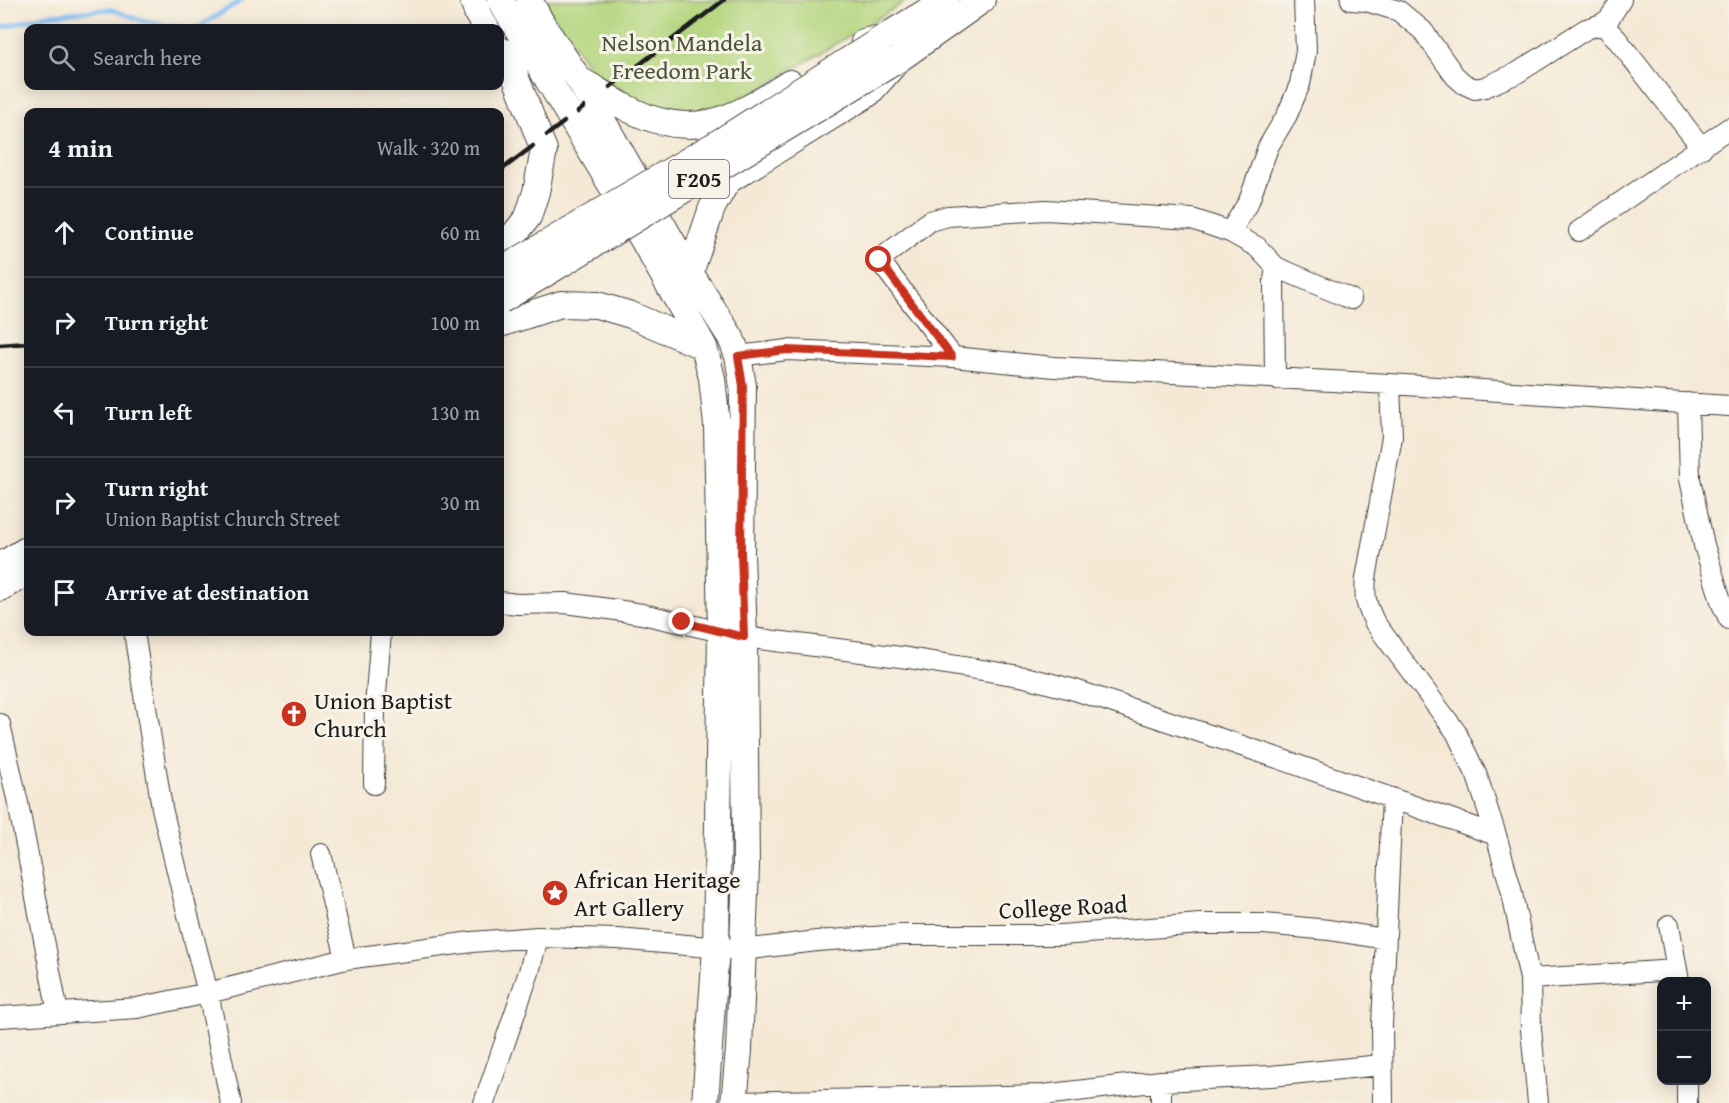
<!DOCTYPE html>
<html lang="en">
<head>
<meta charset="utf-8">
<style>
  :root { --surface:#171b24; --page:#242831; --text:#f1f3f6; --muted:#9ea1a6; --line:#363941 }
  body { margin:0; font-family:"Gentium Book Plus",serif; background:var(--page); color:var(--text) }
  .controls { position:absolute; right:18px; bottom:18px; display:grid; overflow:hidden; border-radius:12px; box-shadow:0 3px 15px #0003 }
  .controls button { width:54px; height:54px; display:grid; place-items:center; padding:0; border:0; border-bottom:2px solid var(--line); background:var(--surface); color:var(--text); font:30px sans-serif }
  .stop { position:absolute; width:18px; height:18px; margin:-14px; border:4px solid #c8321e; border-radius:50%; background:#fff }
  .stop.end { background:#c8321e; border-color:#fff; box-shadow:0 2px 6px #0008 }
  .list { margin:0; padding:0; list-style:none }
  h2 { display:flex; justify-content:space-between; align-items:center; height:78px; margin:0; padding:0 24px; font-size:26px }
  h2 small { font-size:20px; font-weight:400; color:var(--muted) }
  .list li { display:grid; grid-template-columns:39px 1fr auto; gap:18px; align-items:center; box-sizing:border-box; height:90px; padding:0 24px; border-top:2px solid var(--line) }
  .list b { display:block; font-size:22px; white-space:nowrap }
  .list p { margin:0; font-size:20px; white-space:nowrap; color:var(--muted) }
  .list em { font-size:20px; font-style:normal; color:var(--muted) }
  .icon { flex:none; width:33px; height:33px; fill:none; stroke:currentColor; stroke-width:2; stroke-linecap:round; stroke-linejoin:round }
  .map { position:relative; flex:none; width:1729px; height:1103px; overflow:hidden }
  .search { position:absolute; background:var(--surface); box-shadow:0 3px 15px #0003; left:24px; top:24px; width:480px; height:66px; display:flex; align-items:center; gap:15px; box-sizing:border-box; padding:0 21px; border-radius:12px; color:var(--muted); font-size:22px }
  .panel { position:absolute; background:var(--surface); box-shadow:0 3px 15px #0003; left:24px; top:108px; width:480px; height:528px; border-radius:12px }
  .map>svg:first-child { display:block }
</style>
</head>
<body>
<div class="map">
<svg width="1729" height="1103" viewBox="0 0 1729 1103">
  <rect width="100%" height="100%" fill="#f7f3e8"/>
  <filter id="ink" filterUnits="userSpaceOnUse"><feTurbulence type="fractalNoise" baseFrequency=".0167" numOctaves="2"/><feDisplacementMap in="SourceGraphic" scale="12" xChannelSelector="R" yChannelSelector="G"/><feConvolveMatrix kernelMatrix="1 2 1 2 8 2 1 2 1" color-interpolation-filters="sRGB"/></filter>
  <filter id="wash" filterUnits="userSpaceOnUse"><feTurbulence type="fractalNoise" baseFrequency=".008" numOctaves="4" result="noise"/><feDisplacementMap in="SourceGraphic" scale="24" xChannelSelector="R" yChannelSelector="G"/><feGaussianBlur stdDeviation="1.35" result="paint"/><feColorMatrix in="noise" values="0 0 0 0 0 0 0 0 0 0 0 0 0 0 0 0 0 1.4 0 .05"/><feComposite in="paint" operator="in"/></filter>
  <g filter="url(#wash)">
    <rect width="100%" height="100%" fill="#f5e9d6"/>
    <!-- green -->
    <path fill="#b4d67e" stroke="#68794d" stroke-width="1.5" d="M544,0H908L731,107L680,113L642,105L592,71L554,17Z"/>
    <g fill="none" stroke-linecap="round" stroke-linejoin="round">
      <!-- stream -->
      <path stroke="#7ebdf2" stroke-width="4.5" d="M0,28L48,15L110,9L143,21L182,28
        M197,28L242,0"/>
    </g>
  </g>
  <g filter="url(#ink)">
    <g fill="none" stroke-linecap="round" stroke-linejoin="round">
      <defs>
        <path id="minor" d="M1351,0L1366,1L1399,11L1423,31L1455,76L1464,84L1475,89L1485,87L1517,73L1586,29L1602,24L1609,19L1621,0
          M1602,24L1616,38L1702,148
          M1579,231L1729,128
          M1230,232L1249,201L1268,147L1287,115L1300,84L1306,51L1304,0
          M1276,267L1351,299
          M738,356L787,350L953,357L1054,367L1390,384L1729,406
          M953,357L879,260L930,221L948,216L1046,210L1192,219L1230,232L1257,247L1276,267L1274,280L1275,379
          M1390,384L1392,437L1366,578C1364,598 1366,605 1375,623L1456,732L1477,776L1496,835L1511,889L1530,979L1531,1029L1538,1103
          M1688,403L1690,479L1704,545L1722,604L1729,619
          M500,602L518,604L565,603L609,609L642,614L744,637L908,658L1025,677L1075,690L1266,754L1496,835
          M134,632L162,808L183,896L208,993L231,1103
          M0,724L18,803L58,1013
          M374,784L375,706L381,632
          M321,854L346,959
          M1669,925L1679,981
          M1530,979L1677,970
          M0,1017L137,1008L208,993L346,959L472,942L538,937L618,939L743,950L817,941L901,935H1061L1200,924H1264L1329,930L1385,939
          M1687,1080V1103
          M1161,1081V1103
          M734,1102L1043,1095L1161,1081L1271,1076L1381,1065
          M484,1103L529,972L538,937
          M1383,1103L1382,1026L1392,798"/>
        <path id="major" d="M473,0L478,15L486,28
          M500,0L625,208L704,347L712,378L717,425L721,632L716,949L705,1103
          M529,0L542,24L579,80L690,273L731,338L738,356L743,386L741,554L744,637L746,867L739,1050L734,1103
          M864,42L885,37L946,0
          M500,50L514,73L544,150L536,192L528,217L505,246L500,249
          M579,80C595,88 608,98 623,106C691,143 731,121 790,83
          M690,273L712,208L727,181L869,93L899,59L982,0
          M500,324L561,304L597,305L631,315L704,347
          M0,566L28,549
          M0,588L28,572"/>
      </defs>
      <!-- minor casing -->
      <use href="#minor" stroke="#3d3b38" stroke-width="22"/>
      <!-- major casing -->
      <use href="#major" stroke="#3d3b38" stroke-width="28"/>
      <!-- minor -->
      <use href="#minor" stroke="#fff" stroke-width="20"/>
      <!-- major -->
      <use href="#major" stroke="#fff" stroke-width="26"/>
      <!-- rail -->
      <path stroke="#1c1c1c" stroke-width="4.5" d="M610,87L724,0
        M578,112L584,107
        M547,135L564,122
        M500,171L533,146
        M0,345L28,343"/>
      <defs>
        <path id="major-bridge" d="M500,271L718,143L885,37
          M500,301L899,59"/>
      </defs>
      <!-- major-bridge casing -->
      <use href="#major-bridge" stroke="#3d3b38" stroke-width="28" stroke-linecap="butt"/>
      <!-- major-bridge -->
      <use href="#major-bridge" stroke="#fff" stroke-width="26"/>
    </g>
  </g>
  <g fill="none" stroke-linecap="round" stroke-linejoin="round" filter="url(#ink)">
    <!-- route -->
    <path stroke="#c8321e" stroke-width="8" d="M682,622L744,637L741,554L743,386L738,356L787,350L952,357L879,260"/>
  </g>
  <!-- icons -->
  <defs>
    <symbol id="church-disc" viewBox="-11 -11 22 22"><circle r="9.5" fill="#c8321e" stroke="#f7f3e8"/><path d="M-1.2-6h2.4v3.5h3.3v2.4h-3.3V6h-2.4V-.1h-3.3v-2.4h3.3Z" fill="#fff"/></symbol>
    <symbol id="sight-disc" viewBox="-11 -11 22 22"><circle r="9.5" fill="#c8321e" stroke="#f7f3e8"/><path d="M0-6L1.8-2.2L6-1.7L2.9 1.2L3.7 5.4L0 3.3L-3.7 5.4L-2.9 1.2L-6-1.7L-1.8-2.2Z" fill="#fff"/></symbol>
  </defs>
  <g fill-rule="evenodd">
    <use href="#church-disc" x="279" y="699" width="30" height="30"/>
    <use href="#sight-disc" x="540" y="878" width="30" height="30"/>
  </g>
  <g text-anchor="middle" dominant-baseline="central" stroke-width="6" stroke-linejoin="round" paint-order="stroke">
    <!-- shield labels -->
    <rect fill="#f7f3e8" stroke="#5e5c59" stroke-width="1.5" x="669" y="160" width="60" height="38" rx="4.5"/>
    <g font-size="22" font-weight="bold" fill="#1c1c1c">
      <text x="699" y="179">F205</text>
    </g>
    <!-- park labels -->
    <g font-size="24" fill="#4a5439" stroke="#f7f3e8">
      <text x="682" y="42">Nelson Mandela<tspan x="682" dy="28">Freedom Park</tspan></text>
    </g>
    <!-- poi labels -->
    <g font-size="24" fill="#1c1c1c" stroke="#f7f3e8" text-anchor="start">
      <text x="314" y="700">Union Baptist<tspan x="314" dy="28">Church</tspan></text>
      <text x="574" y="879">African Heritage<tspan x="574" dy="28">Art Gallery</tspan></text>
    </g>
    <!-- street labels -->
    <g font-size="24" fill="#1c1c1c" stroke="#f7f3e8">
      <text transform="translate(1063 907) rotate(-3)">College Road</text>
    </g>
  </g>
</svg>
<div class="controls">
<button>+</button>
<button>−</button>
</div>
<div class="stop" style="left:879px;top:260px"></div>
<div class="stop end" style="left:682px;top:622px"></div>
<div class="search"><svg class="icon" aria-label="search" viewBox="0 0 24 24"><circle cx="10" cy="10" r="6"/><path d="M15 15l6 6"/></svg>Search here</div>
<section class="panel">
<h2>4 min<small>Walk · 320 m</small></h2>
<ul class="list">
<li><svg class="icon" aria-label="ahead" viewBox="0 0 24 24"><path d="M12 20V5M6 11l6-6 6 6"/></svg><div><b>Continue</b></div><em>60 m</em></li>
<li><svg class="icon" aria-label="right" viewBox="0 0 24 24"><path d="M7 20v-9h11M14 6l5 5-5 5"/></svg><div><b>Turn right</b></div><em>100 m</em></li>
<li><svg class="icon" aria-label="left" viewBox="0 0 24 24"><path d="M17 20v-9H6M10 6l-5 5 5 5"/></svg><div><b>Turn left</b></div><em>130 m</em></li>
<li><svg class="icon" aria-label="right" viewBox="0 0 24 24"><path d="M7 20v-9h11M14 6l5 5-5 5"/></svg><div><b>Turn right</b><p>Union Baptist Church Street</p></div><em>30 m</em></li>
<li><svg class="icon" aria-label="arrive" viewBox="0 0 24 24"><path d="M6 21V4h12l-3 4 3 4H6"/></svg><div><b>Arrive at destination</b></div></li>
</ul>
</section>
</div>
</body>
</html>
